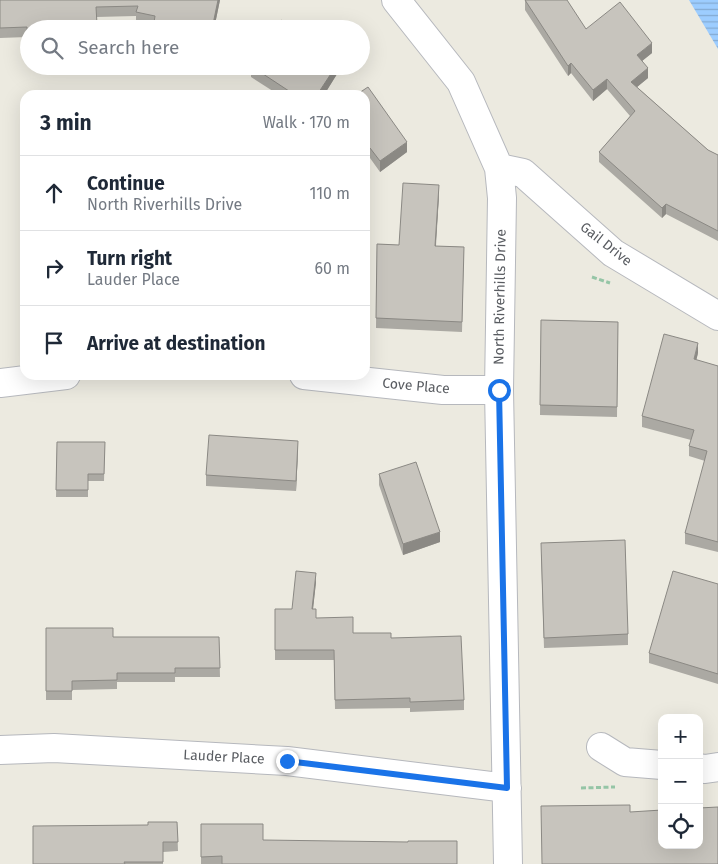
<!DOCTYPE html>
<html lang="en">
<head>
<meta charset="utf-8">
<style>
  :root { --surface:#fff; --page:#f2f2f3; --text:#1f2937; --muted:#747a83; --line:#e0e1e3 }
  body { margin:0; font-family:"Fira Sans",sans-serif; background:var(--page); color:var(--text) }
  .controls { position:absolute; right:15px; bottom:15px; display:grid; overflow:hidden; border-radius:10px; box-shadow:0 5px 20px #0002 }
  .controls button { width:45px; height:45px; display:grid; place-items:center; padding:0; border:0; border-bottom:1px solid var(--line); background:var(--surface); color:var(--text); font:25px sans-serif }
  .stop { position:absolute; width:15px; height:15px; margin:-11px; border:4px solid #1a73e8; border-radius:50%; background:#fff }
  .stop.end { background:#1a73e8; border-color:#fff; box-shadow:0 1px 5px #0008 }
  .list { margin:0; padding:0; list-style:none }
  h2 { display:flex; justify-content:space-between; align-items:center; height:65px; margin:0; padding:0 20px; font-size:21px }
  h2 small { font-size:16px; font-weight:400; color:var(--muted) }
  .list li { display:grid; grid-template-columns:32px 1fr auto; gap:15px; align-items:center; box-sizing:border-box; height:75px; padding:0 20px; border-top:1px solid var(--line) }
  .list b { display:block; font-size:19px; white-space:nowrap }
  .list p { margin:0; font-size:16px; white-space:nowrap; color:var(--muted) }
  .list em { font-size:16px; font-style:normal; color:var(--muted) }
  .icon { flex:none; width:28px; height:28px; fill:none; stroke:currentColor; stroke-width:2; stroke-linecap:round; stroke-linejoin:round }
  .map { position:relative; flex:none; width:718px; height:864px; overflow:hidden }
  .search { position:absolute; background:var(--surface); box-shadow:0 5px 20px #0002; left:20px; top:20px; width:350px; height:55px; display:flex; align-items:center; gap:12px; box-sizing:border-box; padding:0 18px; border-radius:28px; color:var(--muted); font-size:19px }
  .panel { position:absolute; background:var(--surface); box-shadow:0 5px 20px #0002; left:20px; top:90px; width:350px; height:290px; border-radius:15px }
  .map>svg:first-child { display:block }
</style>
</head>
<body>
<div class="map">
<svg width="718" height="864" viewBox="0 0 718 864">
  <defs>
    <pattern id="water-rules" width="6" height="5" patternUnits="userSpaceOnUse" patternTransform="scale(1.25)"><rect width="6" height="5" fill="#9dcdff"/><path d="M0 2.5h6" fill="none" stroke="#83aad2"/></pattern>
  </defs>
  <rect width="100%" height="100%" fill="#eceae0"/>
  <!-- water -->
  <path fill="url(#water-rules)" d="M689,0H718V49Z"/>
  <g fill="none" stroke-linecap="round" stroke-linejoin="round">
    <defs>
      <path id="street" d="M396,0L461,82L499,168L502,198L499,390L508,864
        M499,168L523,173L613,253L718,316
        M304,375L443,390H499
        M0,383L66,375
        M601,747L625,762L662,765
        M0,750L54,748L287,761L507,788
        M699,768L705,769L718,767"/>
    </defs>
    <!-- street casing -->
    <use href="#street" stroke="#b6b8bd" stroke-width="30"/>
    <!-- path -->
    <path stroke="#95c5a6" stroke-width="3" stroke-dasharray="5 2.5" stroke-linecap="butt" d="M592,277L610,283
      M581,788L615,787"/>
    <!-- street -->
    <use href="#street" stroke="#fff" stroke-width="28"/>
  </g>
  <!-- wall -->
  <path fill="#aba9a3" d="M0,0H220L214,29H153L154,26L136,23V16L96,17L97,29H29V54H28L27,37L0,38Z
    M525,0L586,29L652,53L642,61L648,78L637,87L708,150L718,155V241L666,214L662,218L599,162V152L630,116L607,89L593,101L571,73L568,76L525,10Z
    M251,66H342L324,95H279L251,77Z
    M365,95L407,152L380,172L370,158L365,162Z
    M439,195L436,246L464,247L462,332L376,328L377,244L399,245Z
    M541,320L618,322L617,417L540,415Z
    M698,353L696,360L718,366V552L685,544V533L705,461L689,456V446L691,440L642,427V416Z
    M57,442H105L104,481H88V497H56Z
    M298,451L296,491L206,486V475Z
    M379,474L440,542L403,555L379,485Z
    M541,554L628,634V645L544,648Z
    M316,582L313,609L316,618L353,633L391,638L464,700V710L410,712V708L335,709L334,660H275V609H292Z
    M718,584V684L649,663V653Z
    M46,628L113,637H219L220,677H175V682H117V689L72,690V700H46Z
    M177,822L178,851L163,852V864H33L148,825Z
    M201,824L263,840L457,864H201Z"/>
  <!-- shaded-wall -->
  <path fill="#8b8984" d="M218,0H220L214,29H212Z
    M652,43V53L637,65V55Z
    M571,63V73L568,76V66Z
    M336,66H342L324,95H317Z
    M648,68V78L631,92V82Z
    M607,79V89L593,101V90Z
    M407,142V152L380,172V161Z
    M370,148V158L365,162V152Z
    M439,185V195L435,256V246Z
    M666,204V214L662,218V208Z
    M698,343V353L694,370V359Z
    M298,441V451L296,491V481Z
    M440,532V542L403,555V544Z
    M316,573V582L312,618V609Z"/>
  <!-- building -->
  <path fill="#c7c4bd" stroke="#8b8984" d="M0,0H218L212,29H153L155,16L136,12L138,6L96,7L97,24L79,25V29H29V44H28L27,27L0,28Z
    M525,0H567L586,29L620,2L652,43L637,55L648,68L631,82L708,150L718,155V231L666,204L662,208L599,152L635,111L607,79L593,90L571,63L568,66Z
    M281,20L294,29H275Z
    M321,24L327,29H318Z
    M251,66H336L317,95H295Z
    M368,87L407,142L380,161L370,148L365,152V95H356Z
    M403,183L439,185L435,246L464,247L462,322L376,318L377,244L399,245Z
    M22,278H25V315Z
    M541,320L618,322L617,407L540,405Z
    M664,334L698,343L694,359L718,366V542L685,533L707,451L689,446L694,430L642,416Z
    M209,435L298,441L296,481L206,475Z
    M57,442H105L104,474H88V490H56Z
    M416,462L440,532L403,544L379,474Z
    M625,540L628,634L544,638L541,543Z
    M296,571L316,573L312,609H316V618L353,617V633H391V638L461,636L464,700L410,702V698L335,700L334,650H275V609H292Z
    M673,571L718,584V674L649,653Z
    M46,628H113V637H219L220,668H175V673H117V680L72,681V691H46Z
    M630,805V812L662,810V845H699V808L718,807V864H542L541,806Z
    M148,822H177L178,842H163V862H124L125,864H33V826L148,825Z
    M201,824H263V840L408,842V841H457V864H222V856L201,857Z"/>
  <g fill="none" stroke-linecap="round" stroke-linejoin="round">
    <!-- route -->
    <path stroke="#1a73e8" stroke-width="6" d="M287,761L507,788L499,390"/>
  </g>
  <g text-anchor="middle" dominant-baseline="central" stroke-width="4.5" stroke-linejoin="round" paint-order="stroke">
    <!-- street labels -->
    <g font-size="14" fill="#595c61" stroke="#fff">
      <text transform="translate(606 244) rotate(38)">Gail Drive</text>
      <text transform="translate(500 297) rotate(-89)">North Riverhills Drive</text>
      <text transform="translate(416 386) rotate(5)">Cove Place</text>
      <text transform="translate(224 757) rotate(3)">Lauder Place</text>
    </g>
  </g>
</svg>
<div class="controls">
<button>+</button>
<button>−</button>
<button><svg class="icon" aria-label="locate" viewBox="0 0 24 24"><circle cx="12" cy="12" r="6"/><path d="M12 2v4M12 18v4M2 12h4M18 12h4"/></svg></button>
</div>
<div class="stop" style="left:499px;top:390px"></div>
<div class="stop end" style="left:287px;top:761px"></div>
<div class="search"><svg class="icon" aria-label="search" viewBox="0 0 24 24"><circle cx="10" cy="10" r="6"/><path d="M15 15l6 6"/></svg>Search here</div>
<section class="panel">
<h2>3 min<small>Walk · 170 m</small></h2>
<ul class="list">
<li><svg class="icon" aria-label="ahead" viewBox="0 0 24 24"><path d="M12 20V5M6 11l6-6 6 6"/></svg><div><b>Continue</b><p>North Riverhills Drive</p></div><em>110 m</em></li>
<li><svg class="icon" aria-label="right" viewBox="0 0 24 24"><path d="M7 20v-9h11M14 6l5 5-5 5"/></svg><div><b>Turn right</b><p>Lauder Place</p></div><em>60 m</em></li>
<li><svg class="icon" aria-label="arrive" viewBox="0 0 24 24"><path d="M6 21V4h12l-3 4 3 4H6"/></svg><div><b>Arrive at destination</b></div></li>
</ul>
</section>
</div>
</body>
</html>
